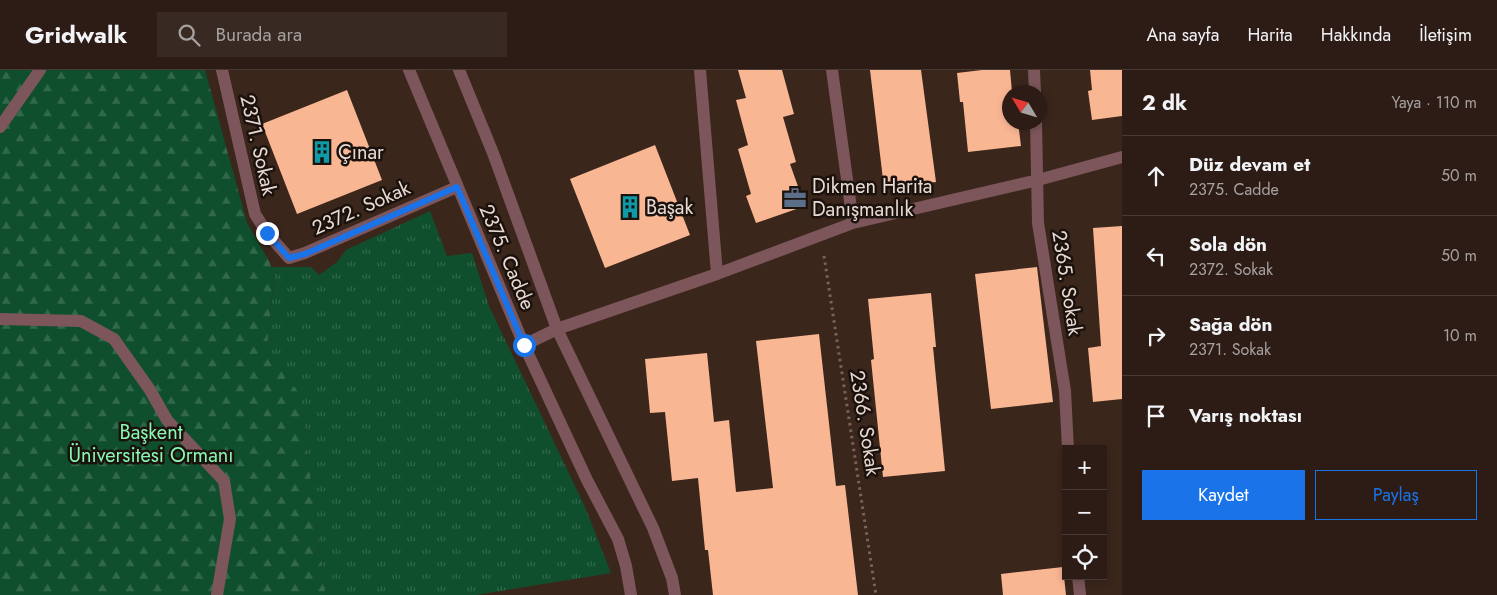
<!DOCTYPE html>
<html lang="tr">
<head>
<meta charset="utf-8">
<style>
  :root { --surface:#2c1c15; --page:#382922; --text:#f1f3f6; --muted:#a6a1a0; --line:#483a34; --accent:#1a73e8 }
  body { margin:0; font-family:Jost,sans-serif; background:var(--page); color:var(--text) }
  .controls { position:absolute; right:15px; bottom:15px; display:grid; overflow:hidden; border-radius:0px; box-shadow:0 2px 8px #0003 }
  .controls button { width:45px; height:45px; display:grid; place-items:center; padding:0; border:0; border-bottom:1px solid var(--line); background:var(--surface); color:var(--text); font:25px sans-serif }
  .compass { position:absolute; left:1002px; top:15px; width:45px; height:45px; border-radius:50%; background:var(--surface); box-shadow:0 2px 8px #0003; rotate:308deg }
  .stop { position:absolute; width:15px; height:15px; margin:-11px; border:4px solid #1a73e8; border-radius:50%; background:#fff }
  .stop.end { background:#1a73e8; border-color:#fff; box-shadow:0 1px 5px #0008 }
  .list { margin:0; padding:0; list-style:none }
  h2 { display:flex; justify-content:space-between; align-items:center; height:65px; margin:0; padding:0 20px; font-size:21px }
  h2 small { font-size:16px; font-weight:400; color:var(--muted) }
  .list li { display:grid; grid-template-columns:32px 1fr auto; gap:15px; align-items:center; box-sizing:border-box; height:80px; padding:0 20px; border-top:1px solid var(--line) }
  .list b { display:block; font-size:19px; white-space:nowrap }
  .list p { margin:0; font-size:16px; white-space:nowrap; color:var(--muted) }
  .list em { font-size:16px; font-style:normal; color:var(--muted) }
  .actions { display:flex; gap:10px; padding:15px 20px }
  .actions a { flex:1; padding:11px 0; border:1px solid var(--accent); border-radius:0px; text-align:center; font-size:18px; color:var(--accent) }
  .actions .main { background:var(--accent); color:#fff }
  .icon { flex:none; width:28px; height:28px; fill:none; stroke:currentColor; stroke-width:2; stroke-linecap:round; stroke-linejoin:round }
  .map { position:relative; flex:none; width:1122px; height:525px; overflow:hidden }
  header { display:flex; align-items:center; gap:30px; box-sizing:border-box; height:70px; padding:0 25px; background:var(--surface); border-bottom:1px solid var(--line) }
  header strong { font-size:24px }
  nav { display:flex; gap:28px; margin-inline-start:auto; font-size:18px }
  .search { width:350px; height:45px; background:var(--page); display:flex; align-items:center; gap:12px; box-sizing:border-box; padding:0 18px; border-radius:0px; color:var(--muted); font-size:19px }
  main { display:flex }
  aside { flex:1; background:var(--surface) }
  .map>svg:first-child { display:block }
</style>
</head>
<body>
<header>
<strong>Gridwalk</strong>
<div class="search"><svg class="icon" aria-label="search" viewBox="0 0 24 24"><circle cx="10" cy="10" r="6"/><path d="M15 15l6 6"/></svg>Burada ara</div>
<nav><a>Ana sayfa</a><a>Harita</a><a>Hakkında</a><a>İletişim</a></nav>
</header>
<main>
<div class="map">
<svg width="1122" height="525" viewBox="0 0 1122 525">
  <defs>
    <pattern id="grass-tufts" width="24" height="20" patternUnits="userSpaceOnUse" patternTransform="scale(1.25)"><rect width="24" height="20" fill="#0f4f2d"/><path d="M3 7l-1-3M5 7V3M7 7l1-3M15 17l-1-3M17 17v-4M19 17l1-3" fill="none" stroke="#32684b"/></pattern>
    <pattern id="forest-firs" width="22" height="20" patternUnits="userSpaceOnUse" patternTransform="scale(1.25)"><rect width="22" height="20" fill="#0f4f2d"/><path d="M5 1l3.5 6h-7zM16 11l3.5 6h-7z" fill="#32684b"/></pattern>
  </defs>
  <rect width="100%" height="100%" fill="#3b261c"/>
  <!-- grass -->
  <path fill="url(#grass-tufts)" d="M430,141L447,186L472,183L489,236L585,437L611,503L476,525H325L300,326L267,278L274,206L271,197H311L319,205L337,192L346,180Z"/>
  <!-- forest -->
  <path fill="url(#forest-firs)" d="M0,0H205L247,153L269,191L274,205L267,278L300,325L325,525H0Z"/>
  <!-- building -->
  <path fill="#f9b693" d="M738,0H782L794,44L783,47L796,92L790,94L805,136L756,153L746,126L751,124L738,79L748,75L736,30L746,28Z
    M870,0H921L936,112L884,118Z
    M982,0H1010L1012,22H1010V52H1018L1021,76L968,82L963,32H960L957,3Z
    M1090,0H1122V46L1092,50L1088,21L1092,20Z
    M347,20L382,110L297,144L262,54Z
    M655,75L690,165L605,198L570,109Z
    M1122,156V329L1093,332L1088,278L1101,276L1093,158Z
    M1037,197L1053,332L991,339L975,204Z
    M931,223L936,277H933L945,401L883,407L871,290L874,289L868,229Z
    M819,264L836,416L845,415L858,525H713L708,480H705L698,408L672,411L665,342L650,343L645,289L707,283L714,352L729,350L736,422L773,418L756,271Z
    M1063,497L1066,525H1003L1001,504Z"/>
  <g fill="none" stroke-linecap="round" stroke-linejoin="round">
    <!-- path -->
    <path stroke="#77655c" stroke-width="3" stroke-dasharray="2.5 4" stroke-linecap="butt" d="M824,186L876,525"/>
    <!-- minor -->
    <path stroke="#7c565b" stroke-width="12" d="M222,0L255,144L267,163L289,188L305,183L457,117
      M409,0L524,275L587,410L618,469L626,496L631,525
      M459,0L493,83L557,259L653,458L672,508L675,525
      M700,0L717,204
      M832,0L853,153
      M1034,0L1035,22
      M1036,52L1038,153L1065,321L1068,379
      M0,57L40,0
      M0,249L81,251L114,269L150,320L167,350L224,411L230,449L217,525
      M524,275L557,259L717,204L853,153L1038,110L1122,87
      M1078,506L1080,525"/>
  </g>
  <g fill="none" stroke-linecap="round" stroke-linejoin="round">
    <!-- route -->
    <path stroke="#1a73e8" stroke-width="6" d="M267,163L289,188L305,184L457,117L524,275"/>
  </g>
  <!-- icons -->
  <defs>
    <symbol id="building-bare" viewBox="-9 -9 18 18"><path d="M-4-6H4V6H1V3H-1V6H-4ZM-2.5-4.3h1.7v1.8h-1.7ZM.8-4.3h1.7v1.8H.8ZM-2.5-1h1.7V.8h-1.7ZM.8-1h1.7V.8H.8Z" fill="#0f9aa8" stroke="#1b120d" stroke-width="2.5" paint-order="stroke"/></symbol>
    <symbol id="office-bare" viewBox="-9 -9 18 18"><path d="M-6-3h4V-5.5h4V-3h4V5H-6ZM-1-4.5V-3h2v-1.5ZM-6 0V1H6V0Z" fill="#5c6f8a" stroke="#1b120d" stroke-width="2.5" paint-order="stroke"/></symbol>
  </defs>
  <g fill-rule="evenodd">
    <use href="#building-bare" x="306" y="66" width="32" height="32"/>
    <use href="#office-bare" x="779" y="112" width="32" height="32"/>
    <use href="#building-bare" x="614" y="121" width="32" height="32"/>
  </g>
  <g text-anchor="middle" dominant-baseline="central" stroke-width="5" stroke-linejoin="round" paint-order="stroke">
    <!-- street labels -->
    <g font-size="20" fill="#e9dbd4" stroke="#1b120d">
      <text transform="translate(258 75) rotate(77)">2371. Sokak</text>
      <text transform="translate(361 138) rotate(-24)">2372. Sokak</text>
      <text transform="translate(507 187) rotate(67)">2375. Cadde</text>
      <text transform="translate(1067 213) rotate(81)">2365. Sokak</text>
      <text transform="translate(865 353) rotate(81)">2366. Sokak</text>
    </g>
    <!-- poi labels -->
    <g font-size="20" fill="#e9dbd4" stroke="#1b120d" text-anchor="start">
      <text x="338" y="82">Çınar</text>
      <text x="812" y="116">Dikmen Harita<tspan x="812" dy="23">Danışmanlık</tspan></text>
      <text x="646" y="137">Başak</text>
    </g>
    <!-- park labels -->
    <g font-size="20" fill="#86f8b1" stroke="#1b120d">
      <text x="151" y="362">Başkent<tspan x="151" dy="23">Üniversitesi Ormanı</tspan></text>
    </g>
  </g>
</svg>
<div class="controls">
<button>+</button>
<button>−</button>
<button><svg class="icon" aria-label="locate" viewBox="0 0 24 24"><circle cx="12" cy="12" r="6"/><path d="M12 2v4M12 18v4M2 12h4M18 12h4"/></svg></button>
</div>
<svg class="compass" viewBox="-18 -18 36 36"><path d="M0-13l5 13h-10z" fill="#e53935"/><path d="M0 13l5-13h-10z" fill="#a6a1a0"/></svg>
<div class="stop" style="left:524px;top:275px"></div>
<div class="stop end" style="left:267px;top:163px"></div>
</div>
<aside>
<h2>2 dk<small>Yaya · 110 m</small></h2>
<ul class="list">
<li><svg class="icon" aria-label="ahead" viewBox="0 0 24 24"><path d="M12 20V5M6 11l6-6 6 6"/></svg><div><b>Düz devam et</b><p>2375. Cadde</p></div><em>50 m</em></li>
<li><svg class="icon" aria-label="left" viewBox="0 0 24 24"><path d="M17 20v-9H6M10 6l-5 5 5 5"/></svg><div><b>Sola dön</b><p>2372. Sokak</p></div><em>50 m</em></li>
<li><svg class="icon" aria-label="right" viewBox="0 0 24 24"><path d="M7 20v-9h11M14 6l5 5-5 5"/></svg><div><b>Sağa dön</b><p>2371. Sokak</p></div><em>10 m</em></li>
<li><svg class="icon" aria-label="arrive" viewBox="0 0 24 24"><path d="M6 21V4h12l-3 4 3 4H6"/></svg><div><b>Varış noktası</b></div></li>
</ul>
<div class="actions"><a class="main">Kaydet</a><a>Paylaş</a></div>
</aside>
</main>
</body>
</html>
